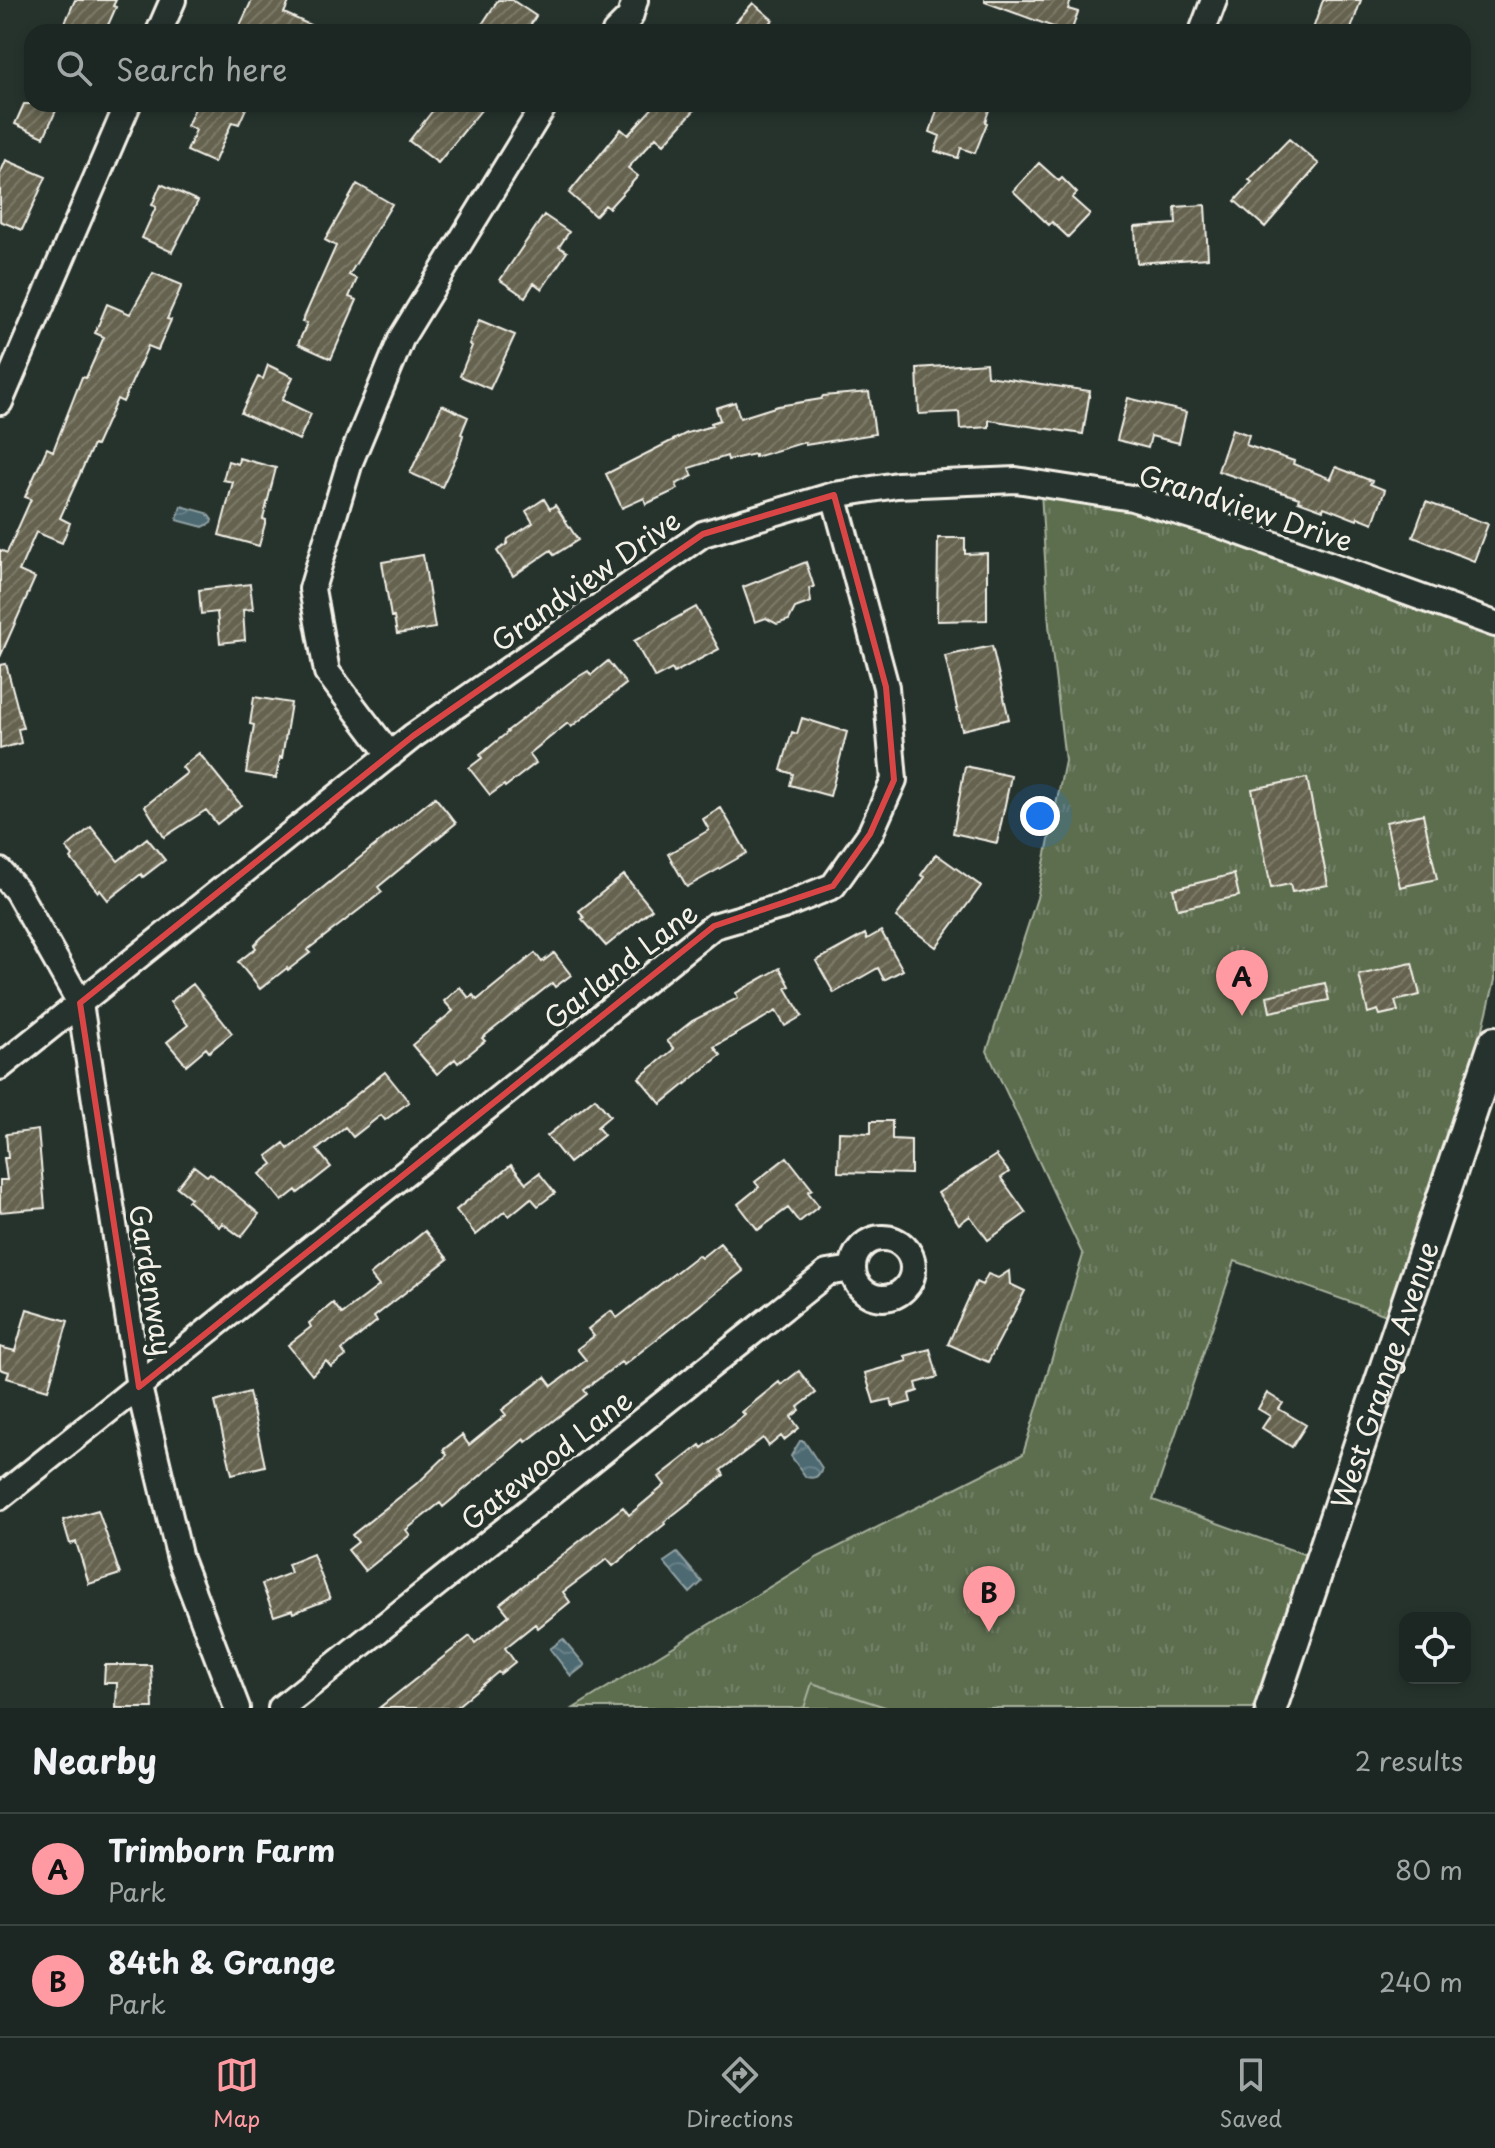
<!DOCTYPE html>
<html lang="en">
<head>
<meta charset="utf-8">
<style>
  :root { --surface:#1c2622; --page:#29322f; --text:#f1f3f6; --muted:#a0a5a5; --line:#3a4340; --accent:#ff9aa2 }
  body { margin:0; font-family:"Playpen Sans",sans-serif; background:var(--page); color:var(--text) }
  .controls { position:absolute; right:24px; bottom:24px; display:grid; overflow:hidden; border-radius:16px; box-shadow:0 4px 12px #0003 }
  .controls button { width:72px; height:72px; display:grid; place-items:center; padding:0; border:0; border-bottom:2px solid var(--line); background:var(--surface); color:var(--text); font:40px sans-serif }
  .you { position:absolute; left:1040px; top:816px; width:28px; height:28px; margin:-20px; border:6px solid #fff; border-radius:50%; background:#1a73e8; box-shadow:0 0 0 12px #1a73e833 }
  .badge { display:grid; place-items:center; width:52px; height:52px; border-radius:50%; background:var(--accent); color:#111; font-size:26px; font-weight:700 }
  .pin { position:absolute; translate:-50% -66px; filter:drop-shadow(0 2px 4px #0008) }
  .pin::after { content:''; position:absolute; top:42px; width:28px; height:24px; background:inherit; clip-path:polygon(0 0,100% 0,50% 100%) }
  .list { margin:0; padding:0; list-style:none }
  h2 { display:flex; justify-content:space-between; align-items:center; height:104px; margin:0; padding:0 32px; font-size:34px }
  h2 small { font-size:26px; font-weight:400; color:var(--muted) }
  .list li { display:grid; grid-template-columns:52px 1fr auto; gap:24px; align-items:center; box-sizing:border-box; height:112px; padding:0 32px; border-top:2px solid var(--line) }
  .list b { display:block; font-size:30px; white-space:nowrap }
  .list p { margin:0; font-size:26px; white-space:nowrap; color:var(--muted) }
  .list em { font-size:26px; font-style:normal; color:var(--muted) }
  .icon { flex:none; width:44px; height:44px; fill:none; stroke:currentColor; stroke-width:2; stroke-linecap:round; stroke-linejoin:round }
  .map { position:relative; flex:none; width:1495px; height:1708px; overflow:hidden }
  .search { position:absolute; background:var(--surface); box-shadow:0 4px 12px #0003; left:24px; right:24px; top:24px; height:88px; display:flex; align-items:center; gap:20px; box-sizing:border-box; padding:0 28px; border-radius:24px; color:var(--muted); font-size:30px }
  .sheet { height:328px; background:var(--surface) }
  nav { display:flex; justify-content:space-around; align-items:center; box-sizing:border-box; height:112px; border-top:2px solid var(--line); background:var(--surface); font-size:22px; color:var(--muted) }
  nav a { display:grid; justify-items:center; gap:4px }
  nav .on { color:var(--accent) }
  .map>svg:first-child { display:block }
</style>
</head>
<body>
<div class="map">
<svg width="1495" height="1708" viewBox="0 0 1495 1708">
  <defs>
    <pattern id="grass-tufts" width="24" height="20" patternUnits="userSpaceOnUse" patternTransform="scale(2)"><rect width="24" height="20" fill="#5d6e50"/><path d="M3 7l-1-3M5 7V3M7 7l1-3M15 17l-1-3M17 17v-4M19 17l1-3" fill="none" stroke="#758369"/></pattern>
    <pattern id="water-waves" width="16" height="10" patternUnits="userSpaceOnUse" patternTransform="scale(2)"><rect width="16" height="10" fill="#4d6a73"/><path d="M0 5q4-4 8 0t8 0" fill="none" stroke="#678087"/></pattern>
    <pattern id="building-hatch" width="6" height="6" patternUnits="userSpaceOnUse" patternTransform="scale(2)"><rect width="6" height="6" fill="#65634f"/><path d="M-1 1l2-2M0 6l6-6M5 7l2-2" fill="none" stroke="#7c7a68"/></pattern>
  </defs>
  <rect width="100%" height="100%" fill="#26332d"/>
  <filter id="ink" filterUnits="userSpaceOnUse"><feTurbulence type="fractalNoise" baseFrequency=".0125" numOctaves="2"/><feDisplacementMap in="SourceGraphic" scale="16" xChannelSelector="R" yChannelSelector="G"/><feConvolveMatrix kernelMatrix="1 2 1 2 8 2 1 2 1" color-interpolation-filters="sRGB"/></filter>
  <g filter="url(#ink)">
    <!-- grass -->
    <path fill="url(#grass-tufts)" stroke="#a8b09c" stroke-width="2" d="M1041,492L1137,510L1495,635V980L1472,1073L1389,1316L1235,1261L1153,1500L1309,1556L1258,1708H574L818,1557L1023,1454L1083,1255L987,1051L1037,898L1065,761L1049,625Z"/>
    <!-- garden -->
    <path fill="#5d6e50" stroke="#a8b09c" stroke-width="2" d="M812,1683L888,1708H804Z"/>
    <!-- water -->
    <path fill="url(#water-waves)" stroke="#90a0a2" stroke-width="2" d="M181,506L207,513L212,520L211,523L203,527L177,520Z
      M800,1441H804L822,1468C818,1477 816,1479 806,1477L791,1456Z
      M677,1553L702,1582L690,1593L664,1562Z
      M563,1639L585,1665L571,1676L550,1649Z"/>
    <!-- building -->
    <path fill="url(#building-hatch)" stroke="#f4f1e8" stroke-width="2" d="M75,0H116L113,6L116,7L105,32H61Z
      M252,0H290L284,13L325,32H237Z
      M498,0H512L536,16L526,32H477Z
      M985,0H1071L1068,9L1078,12L1071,32H1067L985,2Z
      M1323,0H1361L1350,32H1312Z
      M753,3L773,20L763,32H727Z
      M24,104H59L44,137L15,124Z
      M192,104H248L239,124L232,122L214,163L187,151L196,130L187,126L196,106Z
      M438,104H486L438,163L409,141Z
      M656,104H700L664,144L656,137L628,168L638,176L609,208L605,205L595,216L569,193L621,129L628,135Z
      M939,104H991L985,122L987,123L975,153L961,148L958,158L935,151L940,136L930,132Z
      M1289,139L1319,164L1265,227L1235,201L1252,182L1249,180Z
      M6,160L46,177L22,230L0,221V174Z
      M1039,163L1059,181L1062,178L1077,193L1072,198L1090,214L1068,237L1052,222L1049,225L1013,191Z
      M161,184L198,201L172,252L142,238L156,207L152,205Z
      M357,184L392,204L349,275L357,279L349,297L357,300L331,359L298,344L307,323L302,322L336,246L325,240Z
      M1205,205L1208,258L1137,263L1135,227L1176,224L1175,207Z
      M544,215L569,232L559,247L567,252L542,289L534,283L525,297L500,280Z
      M153,273L182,285L167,319L171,320L158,350L148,346L123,402L117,399L96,446L93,445L60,518L70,523L62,543L36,532L19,571L35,578L0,657V550L7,553L31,499L25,497L47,448L53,451L82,377L86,378L104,337L95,333L107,304L130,314Z
      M479,320L515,335L490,389L460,376L472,346L469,344Z
      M986,363L987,376L1090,391L1083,434L989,420V427L960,429L959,412L919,414L917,368Z
      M268,365L293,377L282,400L311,414L299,440L241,413L258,377L263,379Z
      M869,392L875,434L805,445V442L755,457V454L728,460L727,456L689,468L693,476L676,484L678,489L646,504L644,498L622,508L606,474L687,433L712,426L711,423L720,420L716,408L735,402L740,418L778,406L821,399L823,396Z
      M1128,398L1186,412L1179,443L1151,436L1148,448L1117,440Z
      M442,405L468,417L461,434L463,435L458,453L442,487L410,473Z
      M1232,429L1249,435L1246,445L1294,461L1293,464L1331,479L1336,467L1372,481L1370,484L1385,490L1373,523L1358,517L1357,520L1324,507L1323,510L1298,501L1299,498L1218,471Z
      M239,458L276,468L263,519L266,520L259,546L219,535L233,482L223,480L228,461L238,464Z
      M544,499L550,509L555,505L578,540L554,555L551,550L513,576L497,551L507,544L508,539L533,523L526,511Z
      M1426,502L1488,524L1474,561L1413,537Z
      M938,538H965V554L987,553V620L937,621Z
      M423,555L435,628L397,634L394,617H391L382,562Z
      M806,562L814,587L809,588L811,602L795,608L789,620L777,624L766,618L755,622L743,587Z
      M250,584L253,609L243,610L245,640L220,643L217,612L201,614L199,590Z
      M696,607L719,649L674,673L672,669L655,678L634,641Z
      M992,646L1009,719L962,730L945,656Z
      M608,661L626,684L571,727L568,723L529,754L536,763L505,787L504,785L490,795L469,768L482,758L480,755L508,732L507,731L573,680L588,671L591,675Z
      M6,664L23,728L18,729L21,743L0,749V665Z
      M254,697L291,703L282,758L280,757L276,778L246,773L254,725L250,724Z
      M802,718L847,732L830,796L790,785L793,774L781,770L792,732L797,734Z
      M199,753L241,805L217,824L206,810L164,837L145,806L187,773L182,767Z
      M965,766L1011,776L997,843L953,833Z
      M1307,778L1328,885L1292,892L1290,884L1271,888L1252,789Z
      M435,797L456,823L378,887L382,892L307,950L310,953L288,970L287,968L260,989L238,962L256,948L254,945L262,937Z
      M721,808L747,853L687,887L668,854L709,830L703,819Z
      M1423,814L1437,879L1400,887L1386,822Z
      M91,827L118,861L147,838L165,860L143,877L141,874L108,900L100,890L98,892L71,859L73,856L66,848Z
      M936,854L981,886L936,947L896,917L925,877L921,875Z
      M1234,874L1239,896L1178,909L1173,889Z
      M624,875L652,909L606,946L582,919L584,918L579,911Z
      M881,931L903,970L884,980L878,968L834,993L816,961L865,934L867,939Z
      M535,953L542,962L554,953L571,975L555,987L552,983L482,1038L485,1041L458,1063L455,1059L437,1074L412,1045L453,1011L444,1001L460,987L469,998L473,995L477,1000Z
      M1412,963L1420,995L1395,1001L1398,1011L1380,1015L1378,1010L1368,1013L1359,975Z
      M780,968L790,986L786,988L802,1016L785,1026L776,1011L714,1047L721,1055L661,1104L639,1078L674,1049L667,1041L692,1021L738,998L736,993Z
      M1325,983L1329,1000L1270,1012L1267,996Z
      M193,984L232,1033L209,1052L206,1048L186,1065L167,1042L188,1025L170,1002Z
      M385,1072L409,1102L385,1120L381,1115L353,1137L345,1127L317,1150L331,1167L298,1193L296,1190L282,1201L260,1174L273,1164L267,1156L284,1143L288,1149Z
      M595,1098L610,1116L597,1127L604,1135L569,1163L547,1136Z
      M871,1121H892V1139L911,1140V1174L838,1172L839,1132L871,1133Z
      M38,1130L45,1208L0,1212V1180H7L4,1158H8L6,1134Z
      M996,1155L1009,1172L1001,1178L1026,1213L988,1240L970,1216L959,1224L938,1193Z
      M787,1157L812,1189L808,1192L819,1206L799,1222L788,1208L758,1230L738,1204L759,1187L755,1182Z
      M511,1165L526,1183L539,1173L555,1193L538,1206L531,1198L509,1216L505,1211L476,1235L456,1210Z
      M194,1166L207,1176L210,1173L259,1214L241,1237L222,1223L219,1227L188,1201L191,1198L177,1187Z
      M425,1231L448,1259L374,1317L377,1321L342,1350L346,1356L331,1367L326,1361L312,1375L288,1345L311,1327L309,1323L333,1303L342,1314L379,1286L370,1275Z
      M720,1243L743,1271L624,1365L621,1362L584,1390L587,1394L526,1442L524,1439L443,1507L440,1503L406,1530L410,1535L365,1571L348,1550L358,1542L352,1535L421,1480L447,1455L443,1450L462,1435L469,1445L506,1415L502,1410L545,1377L552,1386L586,1360L577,1349L594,1336L588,1329L611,1311L617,1318L698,1255L701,1258Z
      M1009,1271L1010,1284L1025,1291L988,1362L948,1344L976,1282L982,1285L988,1274L998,1278Z
      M27,1309L68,1321L48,1390L7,1378L9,1372L0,1369V1347L15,1351Z
      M930,1349L938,1377L916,1383L918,1391L909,1394L911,1402L893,1407L891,1399L874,1403L865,1373L907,1361L905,1356Z
      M799,1371L816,1393L798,1407L800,1410L791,1417L799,1428L784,1440L781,1436L769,1446L763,1438L721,1470L724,1475L664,1522L665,1524L613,1566L607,1559L563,1592L570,1602L538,1628L535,1624L505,1648L515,1662L500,1674L498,1672L455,1708H379L470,1636L475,1643L509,1615L500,1604L623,1507L629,1515L665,1485L659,1477L700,1445L702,1448L745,1415L742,1412L779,1382L781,1385Z
      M249,1392L265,1466L232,1474L215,1402Z
      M1267,1393L1283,1403L1279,1409L1306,1425L1292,1447L1262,1428L1270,1416L1258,1409Z
      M98,1510L120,1574L89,1584L76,1542L70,1544L63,1520Z
      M313,1554L330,1599L293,1613L292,1610L274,1616L262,1584L291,1573L288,1564Z
      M105,1665H151L153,1708H116L117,1683H104Z"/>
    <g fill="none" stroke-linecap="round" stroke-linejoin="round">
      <defs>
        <path id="minor" d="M159,32L173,0
          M615,32L630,17L635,0
          M1202,32L1214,0
          M0,402L128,104
          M390,755L327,672L312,589L350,462L402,337L545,104
          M0,871L17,891L80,1003L139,1387L180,1559L237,1708
          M0,1067L413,736L703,534L834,495L897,485L1016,480L1132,498L1217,524L1495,624
          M853 1268a30 30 0 1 1 60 0a30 30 0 1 1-60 0Z
          M0,1497L714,926L783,906L833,886L870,834L894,780L886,687L834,495
          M281,1708L827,1273L853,1269"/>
        <g id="tertiary">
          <path id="s1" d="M1271,1708L1495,1042"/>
        </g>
      </defs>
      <!-- minor casing -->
      <use href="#minor" stroke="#f4f1e8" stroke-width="30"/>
      <!-- tertiary casing -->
      <use href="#tertiary" stroke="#f4f1e8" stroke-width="36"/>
      <!-- minor -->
      <use href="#minor" stroke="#26332d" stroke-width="24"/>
      <!-- tertiary -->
      <use href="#tertiary" stroke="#26332d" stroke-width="30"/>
    </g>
  </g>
  <!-- marked area -->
  <path fill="none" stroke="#da4645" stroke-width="6" stroke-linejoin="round" d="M834,495L886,687L894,780L870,834L833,886L714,926L139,1387L80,1003L413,736L703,534Z"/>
  <g text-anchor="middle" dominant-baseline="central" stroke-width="8" stroke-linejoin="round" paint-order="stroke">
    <!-- street labels -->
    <g font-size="28" fill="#f4f1e8" stroke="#26332d">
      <text transform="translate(1246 507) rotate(18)">Grandview Drive</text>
      <text transform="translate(585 580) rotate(-35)">Grandview Drive</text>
      <text transform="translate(620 965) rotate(-38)">Garland Lane</text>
      <text transform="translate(152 1280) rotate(81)">Gardenway</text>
      <text stroke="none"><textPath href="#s1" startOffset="352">West Grange Avenue</textPath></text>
      <text transform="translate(546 1459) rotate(-38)">Gatewood Lane</text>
    </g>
  </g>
</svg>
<div class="controls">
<button><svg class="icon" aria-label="locate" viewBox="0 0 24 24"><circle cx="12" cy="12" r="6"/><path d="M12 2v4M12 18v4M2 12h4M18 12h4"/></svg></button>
</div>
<div class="you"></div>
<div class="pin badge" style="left:1242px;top:1016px">A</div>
<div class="pin badge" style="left:989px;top:1632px">B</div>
<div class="search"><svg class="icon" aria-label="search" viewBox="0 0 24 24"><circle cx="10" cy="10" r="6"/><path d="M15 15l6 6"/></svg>Search here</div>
</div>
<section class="sheet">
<h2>Nearby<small>2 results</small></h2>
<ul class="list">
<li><span class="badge">A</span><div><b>Trimborn Farm</b><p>Park</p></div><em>80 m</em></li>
<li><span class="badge">B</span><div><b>84th &amp; Grange</b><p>Park</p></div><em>240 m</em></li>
</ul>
</section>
<nav>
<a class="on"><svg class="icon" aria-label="map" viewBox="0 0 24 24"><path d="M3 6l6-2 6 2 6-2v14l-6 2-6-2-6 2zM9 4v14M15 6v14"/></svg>Map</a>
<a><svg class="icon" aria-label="directions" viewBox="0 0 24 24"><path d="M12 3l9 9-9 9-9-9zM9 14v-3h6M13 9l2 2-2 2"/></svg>Directions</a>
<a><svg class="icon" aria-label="saved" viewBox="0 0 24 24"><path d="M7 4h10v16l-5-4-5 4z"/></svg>Saved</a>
</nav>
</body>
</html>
